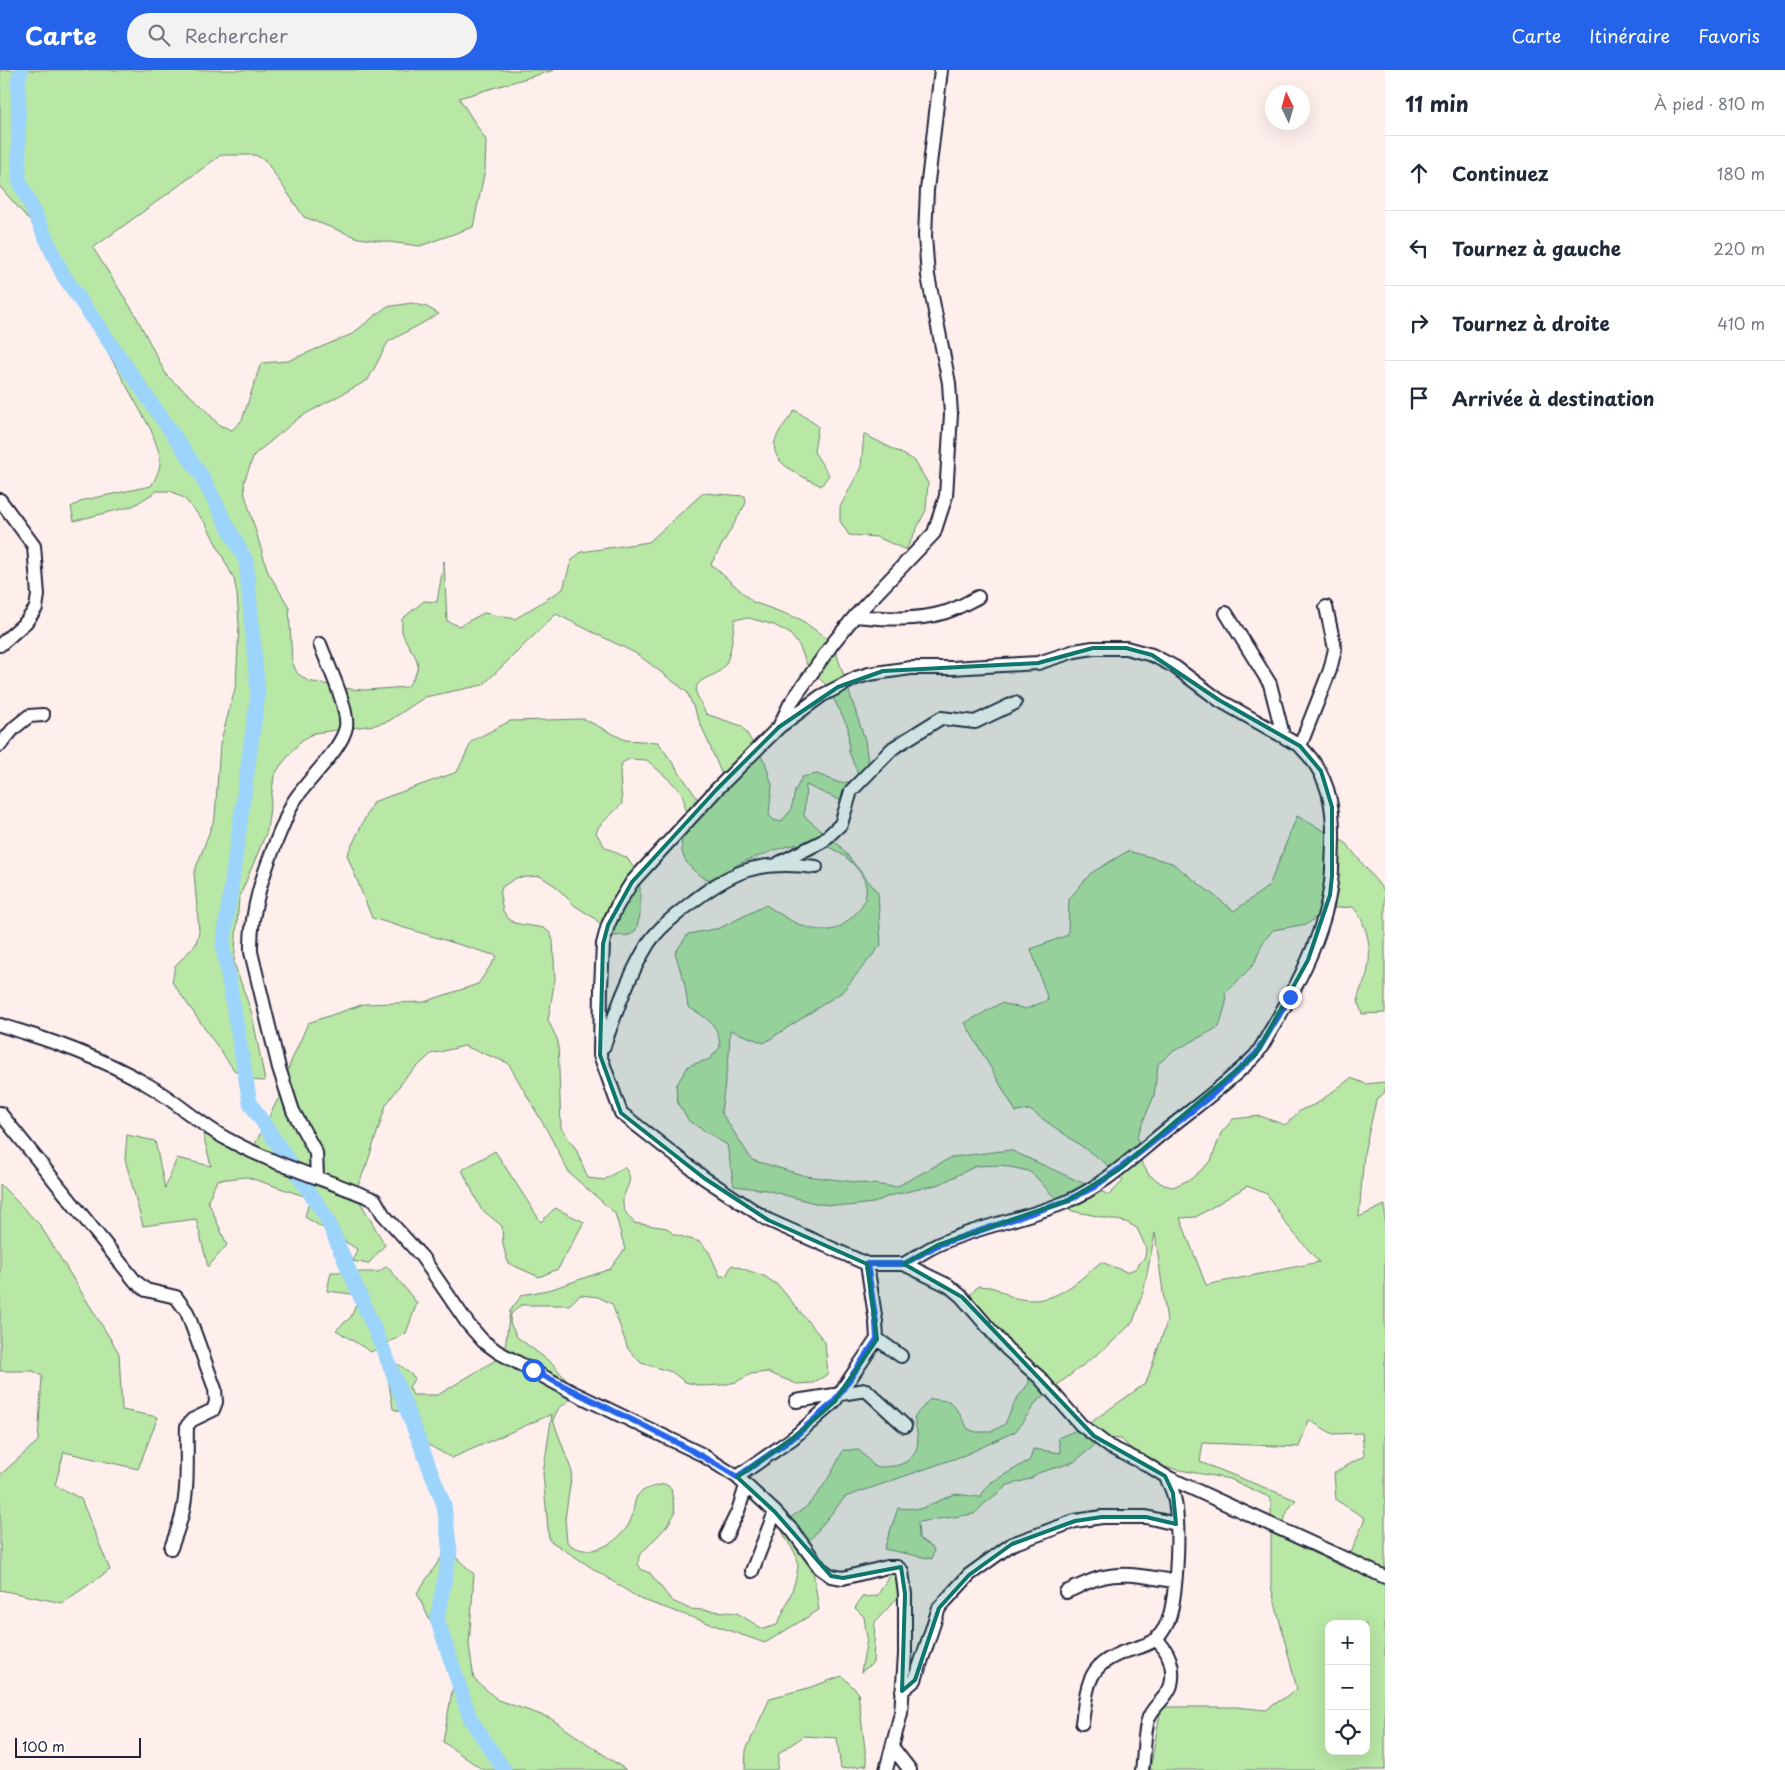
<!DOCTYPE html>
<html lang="fr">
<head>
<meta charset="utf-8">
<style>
  :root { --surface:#fff; --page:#f2f2f3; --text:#1f2937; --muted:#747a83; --line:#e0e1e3; --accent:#2563eb }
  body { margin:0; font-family:"Playpen Sans",sans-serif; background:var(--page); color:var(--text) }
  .controls { position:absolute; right:15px; bottom:15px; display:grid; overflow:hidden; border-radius:10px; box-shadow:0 5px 20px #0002 }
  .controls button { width:45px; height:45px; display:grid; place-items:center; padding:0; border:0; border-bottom:1px solid var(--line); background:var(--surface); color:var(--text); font:25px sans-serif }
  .compass { position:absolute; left:1265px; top:15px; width:45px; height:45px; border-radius:50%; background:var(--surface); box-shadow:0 5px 20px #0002; rotate:355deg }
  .scale { position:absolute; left:15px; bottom:12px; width:126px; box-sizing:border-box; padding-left:5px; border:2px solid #22223b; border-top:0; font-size:14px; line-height:18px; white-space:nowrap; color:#22223b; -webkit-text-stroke:4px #fff; paint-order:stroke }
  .stop { position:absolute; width:15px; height:15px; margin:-11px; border:4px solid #2563eb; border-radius:50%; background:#fff }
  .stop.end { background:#2563eb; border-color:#fff; box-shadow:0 1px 5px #0008 }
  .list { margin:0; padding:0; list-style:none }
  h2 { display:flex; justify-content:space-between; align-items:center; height:65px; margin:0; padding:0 20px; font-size:21px }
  h2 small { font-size:16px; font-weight:400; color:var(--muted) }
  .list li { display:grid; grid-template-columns:32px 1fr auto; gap:15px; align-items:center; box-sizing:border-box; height:75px; padding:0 20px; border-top:1px solid var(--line) }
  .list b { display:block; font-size:19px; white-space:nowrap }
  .list em { font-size:16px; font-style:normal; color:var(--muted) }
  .icon { flex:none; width:28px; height:28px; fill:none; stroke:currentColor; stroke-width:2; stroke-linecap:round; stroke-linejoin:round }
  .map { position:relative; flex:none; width:1385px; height:1700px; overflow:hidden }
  header { display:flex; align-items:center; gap:30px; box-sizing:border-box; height:70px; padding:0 25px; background:var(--accent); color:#fff }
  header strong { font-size:24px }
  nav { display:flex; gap:28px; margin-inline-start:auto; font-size:18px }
  .search { width:350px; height:45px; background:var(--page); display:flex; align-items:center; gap:12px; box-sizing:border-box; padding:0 18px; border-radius:28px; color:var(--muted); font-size:19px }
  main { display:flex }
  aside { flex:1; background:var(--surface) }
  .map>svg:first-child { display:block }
</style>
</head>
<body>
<header>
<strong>Carte</strong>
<div class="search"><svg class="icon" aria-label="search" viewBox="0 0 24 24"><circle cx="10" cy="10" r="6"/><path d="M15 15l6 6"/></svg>Rechercher</div>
<nav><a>Carte</a><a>Itinéraire</a><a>Favoris</a></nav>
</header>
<main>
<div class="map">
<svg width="1385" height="1700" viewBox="0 0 1385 1700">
  <rect width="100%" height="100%" fill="#feefed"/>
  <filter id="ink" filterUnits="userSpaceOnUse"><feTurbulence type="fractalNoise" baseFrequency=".02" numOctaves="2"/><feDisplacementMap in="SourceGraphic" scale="10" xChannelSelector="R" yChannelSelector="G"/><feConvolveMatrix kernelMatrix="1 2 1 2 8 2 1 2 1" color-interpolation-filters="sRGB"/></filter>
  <g filter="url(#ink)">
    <!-- green -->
    <path fill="#b8e7a6" stroke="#6d8470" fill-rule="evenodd" d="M0,0H554L459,28L486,70L485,100L473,157L420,176L358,168L304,147L265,90L255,85H221L93,178L135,244L167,306L201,335L219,355L232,360L242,350L261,293L288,291L352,264L386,237L412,233L427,237L439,244L388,272L368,310L300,347L254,385L244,412L245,425L268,502L289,537L292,591L297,603L308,611L350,619L365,620L407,617C428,591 413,588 403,565C401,560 402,554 402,549L424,531L437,532L444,491L447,551L459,556L484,543L515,549L563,519L571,491L581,482L649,472L703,423L745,426L746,433L711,494L753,532L800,549L833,573L865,670L870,708L846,733L806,715L804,746L839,775L878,823L881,875L842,922L764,973L730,960L729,985L721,1042L752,1090L806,1106L896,1117L952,1087L1010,1080L1109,1125L1123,1111L1104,1092L1030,1040L1016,1042L965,953L1001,933L1026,939L1048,930L1031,879L1068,865L1069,829L1091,803L1128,781L1172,793L1234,841L1269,816L1297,746L1346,773L1385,822V943L1362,944C1361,940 1358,934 1358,929C1358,922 1364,914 1366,907C1373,885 1369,855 1353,837L1335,838L1327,840L1307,854L1273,860L1263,872L1254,894L1225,924L1226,933L1219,957L1172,982L1158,994L1154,1026L1137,1066L1141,1091L1149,1105L1164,1115L1173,1117L1191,1109L1211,1091L1221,1063L1233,1049L1260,1046L1285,1055L1301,1040L1316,1034L1351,1008L1366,1014L1385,1012V1022L1376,1031L1364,1083L1359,1147L1385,1135V1700H1150L1161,1637H1236L1266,1640L1297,1619L1271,1517V1428L1230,1409L1146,1394L1121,1369L1106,1368L1090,1358L1094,1350L1146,1313L1167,1252L1155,1163L1144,1219L1133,1252L1109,1275L1038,1330L1016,1361L965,1385L845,1427L805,1476L812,1494L819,1540L765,1573L640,1529L549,1470L543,1404L552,1344L452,1388L423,1372L417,1347L393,1339L386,1295H400L415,1308L409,1317L413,1325H438L504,1285L510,1241L522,1225L552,1219L610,1199L625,1179L615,1143L569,1103L548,1062L508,993L464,976L431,984L405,1008L386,1035L368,1091L355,1123L385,1175L368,1194L353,1191L357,1179L305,1147L310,1128L247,1107L217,1110L208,1131L227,1175L208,1197L196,1149L143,1156L125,1089L127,1065L155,1071L165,1118L177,1088L211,1096L203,1064L252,1080L278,1029L290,994L308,953L364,934L424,932L478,914L497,886L372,848L347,785L373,732L457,702L472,671L510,651L584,649L625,670L658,672L702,735L725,712L687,622L637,584L556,544L483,615L425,627L389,651L375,655L314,663L301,671L281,695L274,706L267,761L239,828L234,893L252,944L265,1011L247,1010L234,1000L172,912L175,896L196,874L199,861L194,803L215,747L220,674L236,615L239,555L237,524L234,509L206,454L185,429L171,421H157L133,436L74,451L71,437L84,430L151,416C166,391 160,386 151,360L44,167L1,118L0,114ZM749,548L774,555L789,563L799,575L808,597L827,616L848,657L849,682L858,704L855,711L840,713L817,704L802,707L795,721L791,740L781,752L774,750L769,745L772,715L765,692L742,656L706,644L696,623L697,615C705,606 716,606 723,598C731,590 733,561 735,549ZM629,689L647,690C654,697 679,717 682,724C695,756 664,778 698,804C706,811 717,811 725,805C730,802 732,797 737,795C744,791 754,788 762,785C791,774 816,765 844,786C868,805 876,826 851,848C844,854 838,860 828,860C805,862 785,847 766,835L720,858L688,864L675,883L685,915L688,937C706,947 719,954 720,977L710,989L688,996L676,1016L678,1034L689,1051L727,1075L734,1116L766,1120L818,1134L847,1136L873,1133L889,1126L940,1114L976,1096L1001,1095L1028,1101L1034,1105L1057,1130L1072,1141L1126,1152L1137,1158L1146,1178L1145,1187L1135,1199L1127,1202L1101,1192C1074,1214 1054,1237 1015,1228C1008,1226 1001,1220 994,1218C989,1216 983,1217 978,1216L966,1230C973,1244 985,1271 997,1280C1007,1288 1019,1289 1028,1298L1029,1313L1015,1331L1005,1354L991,1362H976L968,1359L958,1341L949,1331L930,1329L914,1347C915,1354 918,1364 918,1371C915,1396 895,1397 875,1397L859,1380H843C834,1400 823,1419 808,1435C799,1444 788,1446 781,1457C784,1469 793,1477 797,1488C802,1503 784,1541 777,1555L763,1559L737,1543L690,1539L672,1531L650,1503L642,1500L638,1494L639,1486L667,1456L675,1443L671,1418L665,1414C656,1416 643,1418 637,1426C633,1433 634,1445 630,1452C619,1474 587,1491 567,1472L565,1449L572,1402L553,1350L558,1339L576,1325L575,1321L553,1294L517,1267L510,1253L511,1244L521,1235H569L580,1225L598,1227L612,1234L628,1279L641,1293L672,1302L685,1312L702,1316L722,1315L736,1312L751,1304L767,1302L797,1314L813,1313L828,1304L825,1272L779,1216L764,1206L732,1195L726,1206H720L709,1182L700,1172L673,1164L667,1158L634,1153C631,1149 626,1144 624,1139C618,1121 639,1113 624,1097L604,1110L588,1108L576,1079L561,1058L558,971L548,950L555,909L553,870L550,863L544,858L514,853L508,848L503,841L500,825L502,817L516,808L540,806L554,815L574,835L594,848L613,866L630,865L636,860L640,845V818L637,803L627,788L605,777L596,763L599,756L622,734L620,703L622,693ZM1247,1116L1267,1124L1286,1154L1319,1192L1206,1215L1180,1148L1196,1147ZM1309,1350L1333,1364L1362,1363L1364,1386L1334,1403L1336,1430L1365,1448L1345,1498L1303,1478L1285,1464C1283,1448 1285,1442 1296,1430L1200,1392L1203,1373L1299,1377ZM1329,1554H1366V1681H1329Z
      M795,340L818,356L814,382L829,405L821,416C803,406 764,393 777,366C781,357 789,349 795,340Z
      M864,364L914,390L928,413L926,440L906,480L877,467L849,465L840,451V437L861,397Z
      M495,1081L541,1152L555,1138L584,1152L558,1199L539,1207L508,1193L503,1175L502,1156L481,1139L462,1100Z
      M0,1114L40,1155L119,1283L122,1340L158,1347L138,1399L64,1382L55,1415L81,1429L110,1500L62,1533L0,1520V1405L38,1371L42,1306L33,1301H0Z
      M387,1196L417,1233L406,1263L371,1282L336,1260L351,1247L360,1225L327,1221L331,1202H378Z
      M1079,1359L1095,1375L1074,1392L1038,1403L1030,1409L1008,1415L984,1434L974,1444L918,1452L919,1468L934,1479L932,1489L884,1479L898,1438L920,1439L955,1424L980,1427L990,1413L1030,1390L1033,1379L1061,1383L1058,1368Z
      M447,1479L474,1504L469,1575L474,1609L498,1630L550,1648L626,1700H483L443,1672L455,1604L417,1523Z
      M892,1501L902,1504V1523L875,1552L873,1593L861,1602L867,1569L864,1547L855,1538L862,1527L877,1526Z
      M842,1606L858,1622L867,1695L841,1699L837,1668L804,1666L779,1683L777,1700H745L746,1680L770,1628L808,1618Z"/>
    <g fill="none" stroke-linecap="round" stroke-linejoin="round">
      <!-- river -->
      <path stroke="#9dd4fc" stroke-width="15" d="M21,0L18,11L19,110L63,205L201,405L246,491L258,623L223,876L250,1033L326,1147L386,1286L444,1435L450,1481L437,1549L470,1648L504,1700"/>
      <defs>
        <path id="minor" d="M0,430L34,476L38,525L36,538L26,552L0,575
          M1226,543L1270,614L1283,665
          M855,546C885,549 917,551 946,542C957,539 968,532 978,527
          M779,657L790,634L833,573L855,546L934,463L946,426L951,344L949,313L928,206L925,166L927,120L941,0
          M0,675L14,658L29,646L43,645
          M1300,676L1330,600L1335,579L1326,537
          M779,793L823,771L841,754L851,721L893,678L941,648L975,652L1015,633
          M0,955C50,970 103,988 148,1015C176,1031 199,1054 227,1069C274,1095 326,1109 375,1130L383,1144L422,1187L468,1254L483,1271L498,1282L574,1323L701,1384L737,1407L775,1442L792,1460L820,1498L831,1506L843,1508L887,1497H897L902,1501L905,1524V1585L901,1643L886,1700
          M604,976C616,941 629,905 648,874C658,859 672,848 686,837C732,800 757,790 816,797
          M0,1043L135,1211L146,1220L176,1227L187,1242L215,1319L216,1332L213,1340L192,1350L187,1356C186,1386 189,1416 182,1445C179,1456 175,1467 171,1478
          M317,1107L316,1083L293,1041L279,998L251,882C250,839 264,801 280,762C285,752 288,740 294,731C307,710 342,679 346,657C349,638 327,593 320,574
          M904,1194C915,1188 926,1180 937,1175C977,1156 1026,1149 1066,1132C1101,1117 1130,1090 1159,1066C1191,1040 1225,1016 1255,986C1262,978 1267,966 1273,957C1300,911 1330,854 1332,799C1334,752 1337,712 1300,676L1219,630L1175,597L1152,585L1126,578H1093L1075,581L1038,593L952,598H911L869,604L856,608L821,626L779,657L717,719L632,812L617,836L608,855L603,874L601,918L600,985L621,1043L704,1108L768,1150L867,1194H904L949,1216L962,1227L1007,1279L1040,1308L1081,1355L1110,1377L1146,1394L1165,1406L1385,1507
          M877,1269L901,1286
          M796,1331L866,1320L905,1356
          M737,1407L793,1368L834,1332L877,1269L876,1252L867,1194
          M726,1466L738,1441L746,1416
          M752,1501L775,1442
          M1066,1522C1078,1517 1090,1510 1103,1507C1127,1501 1151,1508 1174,1511
          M902,1621L915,1610L939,1538L969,1505L1012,1474L1075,1451L1102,1447H1146L1176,1454
          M1082,1653C1088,1610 1088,1592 1133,1579C1141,1576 1152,1574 1157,1568C1163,1562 1168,1553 1170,1545C1177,1518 1181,1449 1173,1423C1171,1417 1168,1411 1165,1406
          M893,1678L910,1700
          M1142,1700C1145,1683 1143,1662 1149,1647C1154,1635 1168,1627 1171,1615C1175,1598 1169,1580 1156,1570"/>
      </defs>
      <!-- minor casing -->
      <use href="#minor" stroke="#22223b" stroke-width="16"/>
      <!-- minor -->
      <use href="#minor" stroke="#fff" stroke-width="12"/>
    </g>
  </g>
  <g fill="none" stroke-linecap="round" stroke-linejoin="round" filter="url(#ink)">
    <!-- route -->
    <path stroke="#2563eb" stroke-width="6" d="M533,1300C601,1337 672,1366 737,1407L793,1368L834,1332L877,1269L876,1252L867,1194H904L938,1175L1067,1131L1094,1117L1118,1100L1212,1025L1256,984L1290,927"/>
  </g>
  <!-- marked area -->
  <path fill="#0f766e" fill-opacity="0.2" stroke="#0f766e" stroke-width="4" stroke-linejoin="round" d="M1093,578H1126L1152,585L1219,630L1300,676L1321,701L1332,737V806L1330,825L1308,890L1256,984L1118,1100L1067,1131L938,1175L904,1194L962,1227L1094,1366L1165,1406L1173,1423L1176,1454L1146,1447H1102L1075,1451L1012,1474L969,1505L939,1538L915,1610L902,1621L905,1524L901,1497L843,1508L831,1506L775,1442L737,1407L793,1368L834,1332L877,1269L867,1194L768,1150L704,1108L621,1043L600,985L603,874L608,855L632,812L717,719L779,657L838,617L883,601L1038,593Z"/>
</svg>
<div class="controls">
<button>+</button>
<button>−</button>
<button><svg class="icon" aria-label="locate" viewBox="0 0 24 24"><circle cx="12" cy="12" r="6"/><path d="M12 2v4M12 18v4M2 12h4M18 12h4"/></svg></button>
</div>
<svg class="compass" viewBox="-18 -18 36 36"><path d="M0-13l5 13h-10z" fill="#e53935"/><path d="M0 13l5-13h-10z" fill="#747a83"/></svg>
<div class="scale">100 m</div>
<div class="stop" style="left:533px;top:1300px"></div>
<div class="stop end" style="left:1290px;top:927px"></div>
</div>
<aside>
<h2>11 min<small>À pied · 810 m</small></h2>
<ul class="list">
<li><svg class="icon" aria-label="ahead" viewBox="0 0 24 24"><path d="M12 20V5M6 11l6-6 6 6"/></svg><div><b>Continuez</b></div><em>180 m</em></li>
<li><svg class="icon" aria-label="left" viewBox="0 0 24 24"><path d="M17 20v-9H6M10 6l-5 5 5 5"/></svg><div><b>Tournez à gauche</b></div><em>220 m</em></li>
<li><svg class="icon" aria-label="right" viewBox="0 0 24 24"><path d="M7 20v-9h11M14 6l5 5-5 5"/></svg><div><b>Tournez à droite</b></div><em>410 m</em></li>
<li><svg class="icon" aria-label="arrive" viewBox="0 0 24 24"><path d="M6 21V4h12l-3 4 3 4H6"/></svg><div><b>Arrivée à destination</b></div></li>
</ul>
</aside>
</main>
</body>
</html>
